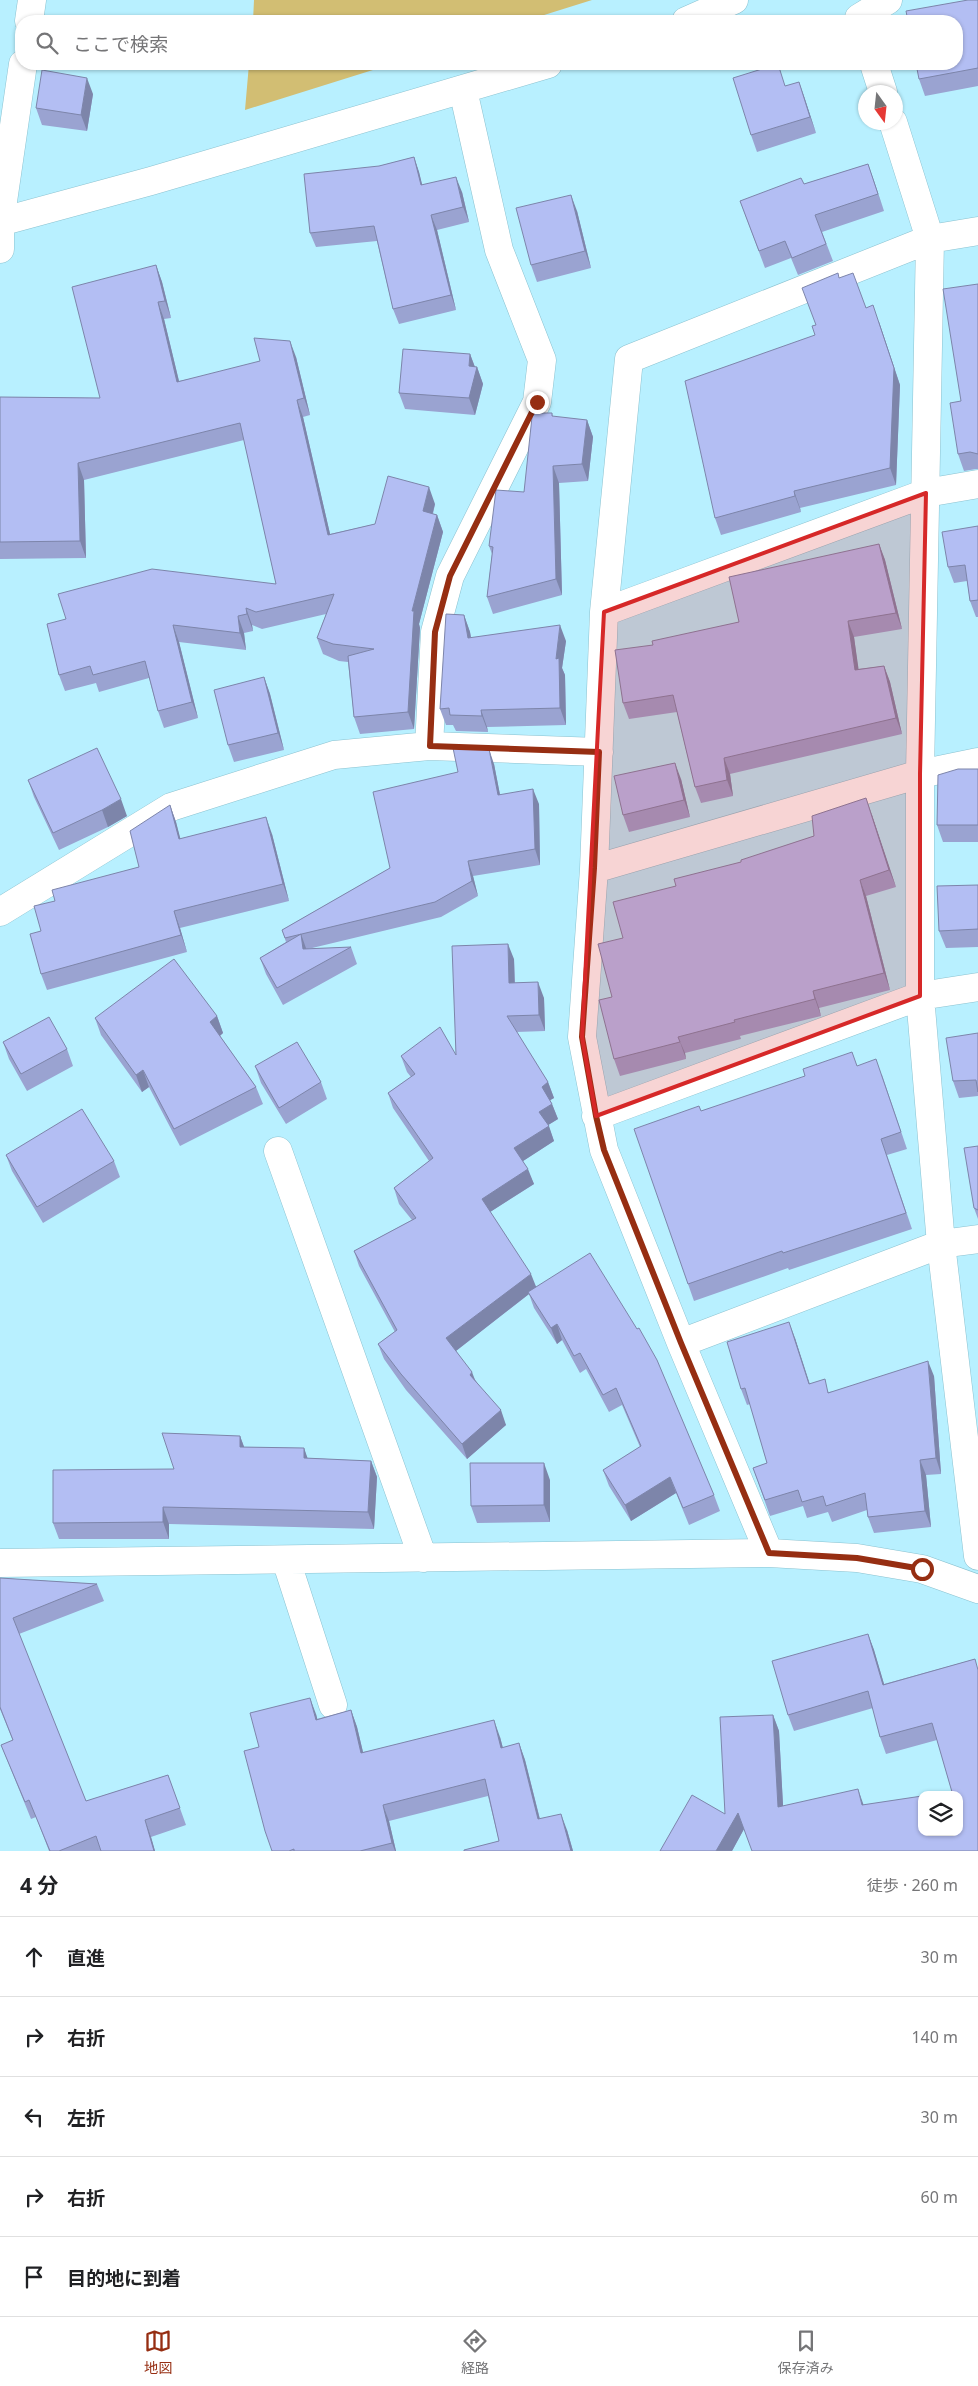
<!DOCTYPE html>
<html lang="ja">
<head>
<meta charset="utf-8">
<style>
  :root { --surface:#fff; --page:#f6f6f6; --text:#202124; --muted:#757577; --line:#e0e0e0; --accent:#962e12 }
  body { margin:0; font-family:"Noto Sans","Noto Sans JP",sans-serif; background:var(--page); color:var(--text) }
  .controls { position:absolute; right:15px; bottom:15px; display:grid; overflow:hidden; border-radius:10px; box-shadow:0 1px 4px #0004 }
  .controls button { width:45px; height:45px; display:grid; place-items:center; padding:0; border:0; border-bottom:1px solid var(--line); background:var(--surface); color:var(--text); font:25px sans-serif }
  .compass { position:absolute; left:858px; top:85px; width:45px; height:45px; border-radius:50%; background:var(--surface); box-shadow:0 1px 4px #0004; rotate:165deg }
  .stop { position:absolute; width:15px; height:15px; margin:-11px; border:4px solid #962e12; border-radius:50%; background:#fff }
  .stop.end { background:#962e12; border-color:#fff; box-shadow:0 1px 5px #0008 }
  .list { margin:0; padding:0; list-style:none }
  h2 { display:flex; justify-content:space-between; align-items:center; height:65px; margin:0; padding:0 20px; font-size:21px }
  h2 small { font-size:16px; font-weight:400; color:var(--muted) }
  .list li { display:grid; grid-template-columns:32px 1fr auto; gap:15px; align-items:center; box-sizing:border-box; height:80px; padding:0 20px; border-top:1px solid var(--line) }
  .list b { display:block; font-size:19px; white-space:nowrap }
  .list em { font-size:16px; font-style:normal; color:var(--muted) }
  .icon { flex:none; width:28px; height:28px; fill:none; stroke:currentColor; stroke-width:2; stroke-linecap:round; stroke-linejoin:round }
  .map { position:relative; flex:none; width:978px; height:1851px; overflow:hidden }
  .search { position:absolute; background:var(--surface); box-shadow:0 1px 4px #0004; left:15px; right:15px; top:15px; height:55px; display:flex; align-items:center; gap:12px; box-sizing:border-box; padding:0 18px; border-radius:20px; color:var(--muted); font-size:19px }
  .sheet { height:465px; background:var(--surface) }
  nav { display:flex; justify-content:space-around; align-items:center; box-sizing:border-box; height:70px; border-top:1px solid var(--line); background:var(--surface); font-size:14px; color:var(--muted) }
  nav a { display:grid; justify-items:center; gap:2px }
  nav .on { color:var(--accent) }
  .map>svg:first-child { display:block }
</style>
</head>
<body>
<div class="map">
<svg width="978" height="1851" viewBox="0 0 978 1851">
  <rect width="100%" height="100%" fill="#b8f0ff"/>
  <!-- green -->
  <path fill="#d2be73" d="M254,0H592L525,21H253Z
    M249,64H392L245,110Z"/>
  <g fill="none" stroke-linecap="round" stroke-linejoin="round">
    <defs>
      <path id="minor" d="M859,18L888,0
        M29,21L32,0
        M686,21L734,0
        M874,64L883,92
        M893,122L930,239L920,774V996L941,1244L978,1556
        M0,222L151,181L548,64
        M978,231L930,239L629,359L604,612L594,869L582,1037L604,1150L681,1343L941,1244L978,1239
        M0,249V222L23,64
        M604,612L926,493L978,484
        M429,746L435,632L450,576L537,402L542,360L499,250L463,90
        M594,869L920,774L978,762
        M0,912L171,807L334,755L429,746L599,752
        M596,1116L920,996L978,987
        M278,1151L423,1558
        M681,1343L769,1553
        M286,1560L333,1705
        M0,1563L769,1553L857,1558L922,1569L978,1589"/>
    </defs>
    <!-- minor casing -->
    <use href="#minor" stroke="#8bc2d0" stroke-width="29"/>
    <!-- minor -->
    <use href="#minor" stroke="#fff" stroke-width="28"/>
  </g>
  <!-- wall -->
  <path fill="#9aa3d1" d="M978,0V86L925,96L919,79Z
    M799,82L816,133L757,152L751,135L786,86Z
    M93,94L87,131L42,125L36,108Z
    M414,157L419,172L422,185L462,192L469,222L437,230L456,310L399,324L393,309L377,241L316,247L310,233L379,166Z
    M868,164L884,211L822,232L833,261L798,275L791,258L765,268L740,201L804,184Z
    M577,211L591,268L537,282L531,265Z
    M156,265L162,282L171,318L164,319L179,381L296,357L310,415L303,417L330,534L375,524L435,504L433,514L437,515L443,532L419,624L420,628L414,729L360,734L354,717L348,662L339,661L323,654L317,638L326,614L262,629L252,625L253,631L244,633L246,650L179,642L198,718L164,728L158,711L149,678L99,692L96,683L65,691L59,675L47,624L276,584L244,440L84,480L86,558L0,559V397L100,398Z
    M839,278L879,322L900,385L896,485L800,508L801,512L721,535L715,518L815,335Z
    M978,284V469H976L964,471L958,454L961,401Z
    M470,354L475,367H477L483,384L475,415L405,409L399,393Z
    M552,413L553,417L587,420L593,437L588,481L559,483L562,595L493,614L487,597L492,554L489,546L524,492Z
    M978,526V617H976L970,601L967,581L954,583L948,567Z
    M879,544L885,560L902,629L854,637L858,669L884,666L890,682L902,734L730,774L733,796L701,803L695,787L677,712L629,719L623,703L653,645L739,622Z
    M464,615L470,632L471,638L566,641L562,668L565,675L566,725L487,727L488,732L456,731L453,725H446L440,709Z
    M264,677L270,694L284,750L234,762L228,745Z
    M494,764L500,795L539,804L540,865L473,876L478,896L441,917L308,949L351,947L357,964L283,1005L266,974L260,958L286,942L282,930L390,868Z
    M978,769V842H943L937,825Z
    M681,779L690,817L629,832L623,815Z
    M28,780L127,816L108,827L59,850L34,797Z
    M170,805L176,822L180,839L272,834L289,901L180,928L187,952L47,990L41,974V931L55,901L139,867Z
    M872,815L896,887L866,896L890,990L819,1008L821,1016L740,1036L741,1039L685,1053L686,1059L620,1076L614,1059L612,997L623,938L676,886Z
    M978,885V947L946,948L939,931Z
    M514,959L515,983L544,998L545,1031L516,1032L548,1082L554,1098L550,1100L552,1104L558,1119L548,1125L554,1141L523,1161L534,1184L490,1212L536,1287L714,1495L720,1511L689,1525L676,1493L631,1521L609,1486L603,1470L640,1447L622,1405L609,1412L586,1369L580,1373L562,1340L557,1344L534,1308L529,1294L456,1351L476,1381L506,1425L467,1459L406,1390L384,1359L378,1344L395,1332L359,1266L354,1251L412,1220L399,1204L394,1188L429,1161L393,1108L388,1093L411,1077L407,1072L401,1056L456,1055Z
    M217,1016L223,1033L220,1036L256,1087L263,1104L180,1146L149,1087L142,1092L101,1035L95,1018Z
    M978,1033V1096L959,1098L953,1081Z
    M3,1042L67,1049L73,1066L27,1091L9,1059Z
    M255,1066L321,1082L327,1099L286,1124L261,1083Z
    M857,1066L882,1075L907,1149L887,1155L912,1229L789,1270L788,1268L694,1301L688,1284L701,1111Z
    M978,1146V1219L974,1208Z
    M6,1155L114,1161L120,1177L43,1223L12,1171Z
    M795,1338L809,1384L829,1392L934,1376L941,1474L926,1475L931,1527L874,1533L868,1517L867,1510L832,1522L828,1512L807,1518L803,1506L770,1516L753,1468L767,1463L750,1404L747,1405L741,1389Z
    M240,1436L244,1447L304,1448L307,1458L371,1461L377,1477L374,1529L169,1524V1539H59L53,1523L174,1469Z
    M550,1480V1522L477,1523L471,1506Z
    M0,1578L97,1584L104,1601L19,1634L86,1801L168,1775L186,1825L151,1837L155,1851H49L36,1817L31,1819L1,1745L13,1741L0,1709Z
    M868,1634L874,1650L884,1684L975,1659L978,1851L744,1829L732,1851H660L725,1814L773,1715L779,1731L783,1806L864,1805L952,1792L937,1740L886,1754L880,1737L873,1708L794,1731L788,1715Z
    M351,1710L357,1727L363,1752L500,1737L503,1748L519,1743L525,1760L540,1819L567,1830L573,1851H464L499,1841L488,1796L389,1821L396,1851H272L259,1747L316,1714L317,1719Z"/>
  <!-- shaded-wall -->
  <path fill="#7d85aa" d="M87,78L93,94L87,131L81,115Z
    M799,82L805,99L816,133L810,117Z
    M414,157L419,172L426,200L421,185Z
    M868,164L874,181L884,211L878,194Z
    M456,177L462,192L469,222L463,207Z
    M571,195L577,211L591,268L585,251Z
    M431,215L437,230L456,310L451,295Z
    M156,265L162,282L171,318L165,301Z
    M158,302L164,319L183,398L177,382Z
    M879,322L900,385L896,485L890,468Z
    M290,341L296,357L310,415L304,398Z
    M470,354L476,370L477,367L483,384L475,415L469,398V366Z
    M297,400L303,417L334,551L328,535Z
    M587,420L593,437L588,481L582,464Z
    M78,463L84,480L86,558L80,541Z
    M553,466L559,483L562,595L556,579Z
    M429,487L435,504L429,527L423,511Z
    M794,491L800,508L801,512L795,496Z
    M437,515L443,532L419,624L420,628L414,729L408,712L412,611Z
    M879,544L885,560L902,629L896,613Z
    M246,608L252,625L253,631L247,614Z
    M464,615L470,632L474,655L468,638Z
    M238,616L244,633L246,650L240,633Z
    M848,621L854,637L861,686L855,670Z
    M173,625L179,642L198,718L192,702Z
    M560,625L566,641L562,668L565,675L566,725L560,708L556,659Z
    M884,666L890,682L902,734L896,718Z
    M264,677L270,694L284,750L278,733Z
    M481,710L487,727L488,732L482,716Z
    M489,749L494,764L503,810L498,795Z
    M724,758L730,774L733,796L727,780Z
    M675,763L681,779L690,817L684,800Z
    M533,789L539,804L540,865L535,849Z
    M866,798L872,815L896,887L889,870Z
    M121,799L127,816L108,827L102,810Z
    M170,805L176,822L185,856L179,839Z
    M266,817L272,834L289,901L283,884Z
    M468,861L473,876L478,896L472,881Z
    M860,880L866,896L890,990L884,973Z
    M174,911L180,928L187,952L181,935Z
    M301,934L307,951L303,949Z
    M508,944L514,959L515,999L509,983Z
    M538,982L544,998L545,1031L539,1015Z
    M813,991L819,1008L821,1016L815,999Z
    M217,1016L223,1033L216,1039L210,1022Z
    M678,1037L685,1053L686,1059L680,1042Z
    M143,1070L149,1087L142,1092L136,1075Z
    M548,1082L554,1098L547,1102L542,1087Z
    M552,1104L558,1119L545,1127L539,1112Z
    M549,1126L554,1141L520,1163L514,1148Z
    M528,1169L534,1184L487,1214L482,1199Z
    M531,1274L537,1289L528,1292L529,1294L452,1354L446,1338Z
    M789,1322L795,1338L815,1400L809,1384Z
    M557,1324L562,1340L557,1344L551,1328Z
    M928,1361L934,1376L941,1474L936,1458Z
    M472,1372L478,1388L470,1375Z
    M501,1410L506,1425L467,1459L462,1444Z
    M240,1436L246,1452L240,1447Z
    M304,1448L310,1465L304,1458Z
    M920,1460L926,1475L931,1527L925,1511Z
    M371,1461L377,1477L374,1529L368,1512Z
    M544,1463L550,1480V1522L544,1505Z
    M670,1477L676,1493L631,1521L625,1505Z
    M163,1507L169,1524V1539L163,1522Z
    M868,1634L874,1650L889,1701L883,1685Z
    M310,1698L316,1714L322,1736L316,1720Z
    M351,1710L357,1727L367,1769L361,1753Z
    M773,1715L779,1731L784,1823L778,1807Z
    M494,1720L500,1737L507,1764L501,1748Z
    M519,1743L525,1760L544,1836L538,1819Z
    M858,1789L864,1806L862,1805Z
    M383,1805L389,1821L396,1851H395L392,1843Z
    M738,1813L744,1829L732,1851H716Z
    M561,1814L567,1830L573,1851H571Z
    M145,1820L151,1837L155,1851H154Z"/>
  <!-- building -->
  <path fill="#b3bef3" stroke="#7d85aa" d="M968,0H978V68L919,79L916,64H957V21H908L906,11Z
    M778,64L785,86L799,82L810,117L751,135L733,78Z
    M42,70L87,78L81,115L36,108Z
    M414,157L421,185L456,177L463,207L431,215L451,295L393,309L374,226L310,233L304,174L379,166Z
    M868,164L878,194L815,215L826,244L792,258L785,241L759,251L740,201L801,178L804,184Z
    M571,195L585,251L531,265L516,208Z
    M156,265L165,301L158,302L177,382L260,361L254,338L290,341L304,398L297,400L328,535L375,524L388,476L429,487L423,511L437,515L412,611H414L408,712L354,717L348,656L374,649L333,644L317,638L334,594L256,612L246,608L247,614L238,616L240,633L173,625L192,702L158,711L145,661L93,675L90,666L59,675L47,624L66,619L58,594L152,569L276,584L240,423L78,463L80,541L0,542V397L100,398L72,287Z
    M838,273L839,278L853,273L866,308L873,305L894,368L890,468L794,491L795,496L715,518L685,381L815,335L812,326L816,325L802,288Z
    M978,284V454L970,452L958,454L950,403L961,401L943,289Z
    M403,349L470,354L469,366L477,367L469,398L399,393Z
    M535,413H552V416L587,420L582,464L553,466L556,579L487,597L493,547L489,546L496,490L524,492L532,417Z
    M978,526V600L970,601L965,565L948,567L942,532Z
    M879,544L896,613L848,621L855,670L884,666L896,718L724,758L727,780L695,787L673,695L623,703L615,650L653,645L652,641L739,622L729,577Z
    M446,614L464,615L468,638L560,625L556,659L559,658L560,708L481,710L482,716L450,715L449,708L440,709Z
    M264,677L278,733L228,745L214,690Z
    M97,748L121,799L102,810L53,833L28,780Z
    M453,748L489,749L498,795L533,789L535,849L468,861L472,881L435,902L285,938L282,930L390,868L373,792L458,772Z
    M675,763L684,800L623,815L614,776Z
    M958,769H978V825H937L938,775Z
    M866,798L889,870L860,880L884,973L813,991L815,999L734,1020L735,1022L678,1037L680,1042L614,1059L599,1000L612,997L598,944L623,938L613,902L676,886L674,879L741,862V860L814,836L812,816Z
    M170,805L179,839L266,817L283,884L174,911L181,935L41,974L30,934L41,931L34,906L55,901L52,890L139,867L130,831Z
    M978,885V929L939,931L937,886Z
    M301,934L303,949L351,947L277,988L260,958Z
    M508,944L509,983L538,982L539,1015L507,1016L548,1082L542,1087L552,1104L539,1112L549,1126L514,1148L528,1169L482,1199L531,1274L446,1338L472,1372L470,1375L501,1410L462,1444L401,1374L378,1344L397,1330L354,1251L416,1218L394,1188L433,1158L388,1093L415,1074L401,1056L440,1027L456,1055L452,946Z
    M174,959L217,1016L210,1022L256,1087L174,1129L143,1070L136,1075L95,1018Z
    M49,1017L67,1049L21,1074L3,1042Z
    M978,1033V1092L976,1080L953,1081L946,1038Z
    M297,1042L321,1082L279,1108L255,1066Z
    M852,1052L857,1066L876,1059L901,1132L881,1139L906,1213L783,1253L782,1251L688,1284L634,1129L699,1106L701,1111L805,1076L803,1069Z
    M82,1109L114,1161L37,1207L6,1155Z
    M978,1146V1210L974,1208L964,1148Z
    M590,1253L637,1329L639,1328L657,1360L714,1495L683,1508L670,1477L625,1505L603,1470L641,1446L616,1388L603,1395L580,1353L574,1356L557,1324L551,1328L528,1292Z
    M789,1322L809,1384L825,1379L828,1393L928,1361L936,1458L920,1460L925,1511L868,1517L865,1493L826,1506L823,1496L802,1502L798,1490L765,1500L753,1468L767,1463L745,1388L741,1389L727,1342Z
    M162,1433L240,1436V1447L304,1448V1458L371,1461L368,1512L163,1507V1522L53,1523V1470L174,1469Z
    M470,1463H544V1505L471,1506Z
    M0,1578L97,1584L13,1618L86,1801L168,1775L180,1808L145,1820L154,1851H101L96,1836L59,1851H50L29,1800L25,1802L1,1745L13,1740L0,1707Z
    M868,1634L883,1685L975,1659L978,1670V1851H752L738,1813L716,1851H660L692,1795L725,1814L720,1717L773,1715L778,1807L858,1789L862,1805L922,1796V1832H959V1795H932L952,1792L932,1723L880,1737L868,1691L788,1715L772,1661Z
    M310,1698L316,1720L351,1710L361,1753L494,1720L501,1748L519,1743L538,1819L561,1814L571,1851H464V1850L499,1841L485,1779L383,1805L392,1843L360,1851H294V1849L289,1851H272L265,1831L244,1751L259,1747L250,1713Z"/>
  <g fill="none" stroke-linecap="round" stroke-linejoin="round">
    <!-- route -->
    <path stroke="#962e12" stroke-width="6" d="M537,402L450,576L435,632L430,746L599,752L594,868L582,1037L596,1116L604,1150L681,1343L769,1553L857,1558L922,1569"/>
  </g>
  <!-- marked area -->
  <path fill="#d62828" fill-opacity="0.2" stroke="#d62828" stroke-width="4" stroke-linejoin="round" d="M926,493L920,774V996L596,1116L582,1037L604,612Z"/>
</svg>
<div class="controls">
<button><svg class="icon" aria-label="layers" viewBox="0 0 24 24"><path d="M12 4l9 5-9 5-9-5zM3 14l9 5 9-5"/></svg></button>
</div>
<svg class="compass" viewBox="-18 -18 36 36"><path d="M0-13l5 13h-10z" fill="#e53935"/><path d="M0 13l5-13h-10z" fill="#757577"/></svg>
<div class="stop" style="left:922px;top:1569px"></div>
<div class="stop end" style="left:537px;top:402px"></div>
<div class="search"><svg class="icon" aria-label="search" viewBox="0 0 24 24"><circle cx="10" cy="10" r="6"/><path d="M15 15l6 6"/></svg>ここで検索</div>
</div>
<section class="sheet">
<h2>4 分<small>徒歩 · 260 m</small></h2>
<ul class="list">
<li><svg class="icon" aria-label="ahead" viewBox="0 0 24 24"><path d="M12 20V5M6 11l6-6 6 6"/></svg><div><b>直進</b></div><em>30 m</em></li>
<li><svg class="icon" aria-label="right" viewBox="0 0 24 24"><path d="M7 20v-9h11M14 6l5 5-5 5"/></svg><div><b>右折</b></div><em>140 m</em></li>
<li><svg class="icon" aria-label="left" viewBox="0 0 24 24"><path d="M17 20v-9H6M10 6l-5 5 5 5"/></svg><div><b>左折</b></div><em>30 m</em></li>
<li><svg class="icon" aria-label="right" viewBox="0 0 24 24"><path d="M7 20v-9h11M14 6l5 5-5 5"/></svg><div><b>右折</b></div><em>60 m</em></li>
<li><svg class="icon" aria-label="arrive" viewBox="0 0 24 24"><path d="M6 21V4h12l-3 4 3 4H6"/></svg><div><b>目的地に到着</b></div></li>
</ul>
</section>
<nav>
<a class="on"><svg class="icon" aria-label="map" viewBox="0 0 24 24"><path d="M3 6l6-2 6 2 6-2v14l-6 2-6-2-6 2zM9 4v14M15 6v14"/></svg>地図</a>
<a><svg class="icon" aria-label="directions" viewBox="0 0 24 24"><path d="M12 3l9 9-9 9-9-9zM9 14v-3h6M13 9l2 2-2 2"/></svg>経路</a>
<a><svg class="icon" aria-label="saved" viewBox="0 0 24 24"><path d="M7 4h10v16l-5-4-5 4z"/></svg>保存済み</a>
</nav>
</body>
</html>
